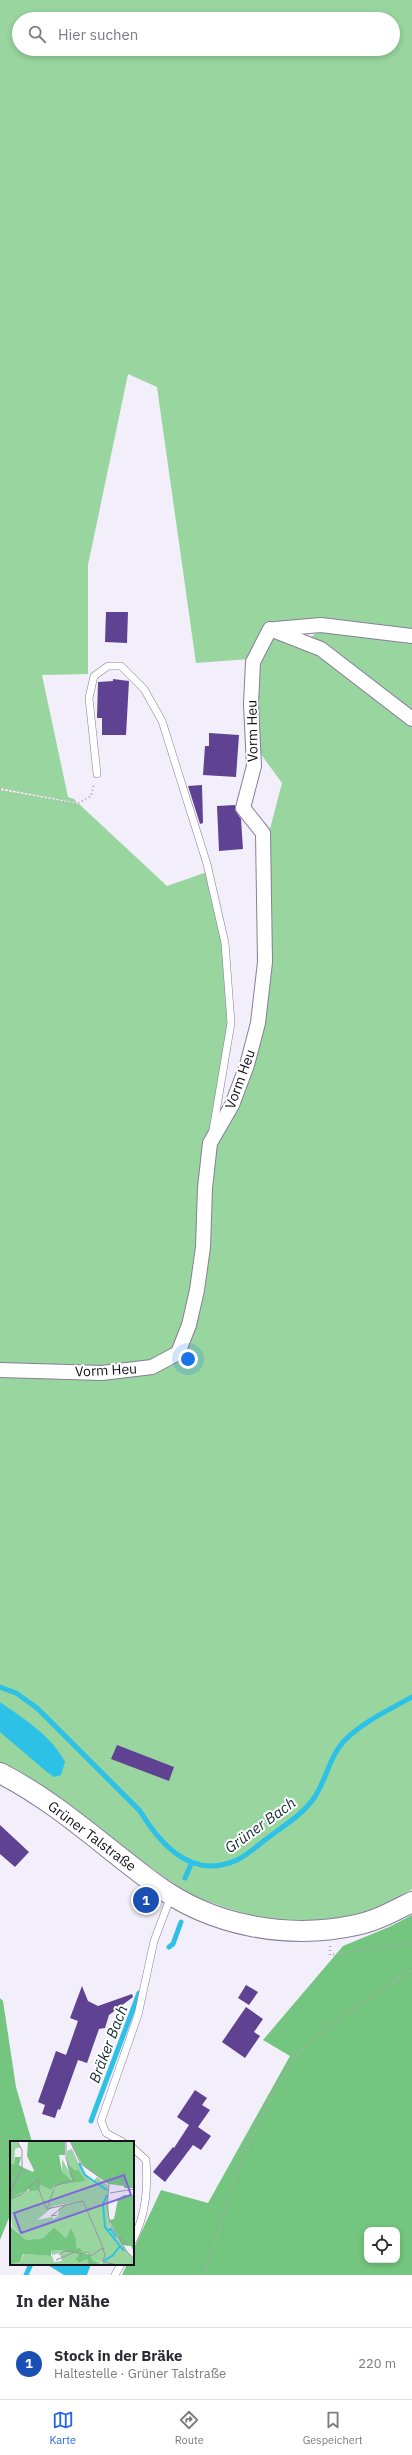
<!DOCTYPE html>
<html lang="de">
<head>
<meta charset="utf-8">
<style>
  :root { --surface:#fff; --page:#f2f2f3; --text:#2b2b33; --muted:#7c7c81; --line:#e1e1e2; --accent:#2563eb }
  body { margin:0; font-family:"IBM Plex Sans",sans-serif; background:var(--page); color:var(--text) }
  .controls { position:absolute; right:12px; bottom:12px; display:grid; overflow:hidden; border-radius:8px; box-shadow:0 2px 6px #0003 }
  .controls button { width:36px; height:36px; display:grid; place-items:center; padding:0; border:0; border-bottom:1px solid var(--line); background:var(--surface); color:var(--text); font:20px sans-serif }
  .you { position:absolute; left:188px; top:1359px; width:14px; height:14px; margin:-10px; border:3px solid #fff; border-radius:50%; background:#1a73e8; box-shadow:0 0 0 6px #1a73e833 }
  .badge { display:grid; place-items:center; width:26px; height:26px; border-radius:50%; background:var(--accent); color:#fff; font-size:13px; font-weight:700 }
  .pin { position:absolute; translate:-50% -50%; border:2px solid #fff; box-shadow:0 1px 4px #0006 }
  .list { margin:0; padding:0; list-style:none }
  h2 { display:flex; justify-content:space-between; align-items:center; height:52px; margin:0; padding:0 16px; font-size:17px }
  h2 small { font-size:13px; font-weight:400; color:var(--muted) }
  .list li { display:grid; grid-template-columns:26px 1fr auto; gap:12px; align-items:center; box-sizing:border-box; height:72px; padding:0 16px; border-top:1px solid var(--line) }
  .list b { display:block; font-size:15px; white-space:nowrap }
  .list p { margin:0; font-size:13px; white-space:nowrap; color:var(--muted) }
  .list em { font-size:13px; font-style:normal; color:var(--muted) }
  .icon { flex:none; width:22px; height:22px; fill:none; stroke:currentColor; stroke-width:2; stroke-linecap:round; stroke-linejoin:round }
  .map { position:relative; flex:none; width:412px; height:2275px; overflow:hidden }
  .search { position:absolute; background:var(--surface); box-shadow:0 2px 6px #0003; left:12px; right:12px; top:12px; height:44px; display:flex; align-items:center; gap:10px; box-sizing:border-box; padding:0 14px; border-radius:22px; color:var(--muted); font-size:15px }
  .sheet { height:124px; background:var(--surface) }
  nav { display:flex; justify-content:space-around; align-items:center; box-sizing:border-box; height:56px; border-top:1px solid var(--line); background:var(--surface); font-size:11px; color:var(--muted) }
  nav a { display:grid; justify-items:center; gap:2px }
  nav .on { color:var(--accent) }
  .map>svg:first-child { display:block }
</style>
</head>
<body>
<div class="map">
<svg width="412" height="2275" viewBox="0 0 412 2275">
  <rect width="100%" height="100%" fill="#f2eefa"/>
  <!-- green -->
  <path fill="#98d59f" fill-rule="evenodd" d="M0,0H412V633L268,625L249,659L196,663L157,387L128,374L88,565V674L42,675L68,797L74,799L77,803L0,788ZM19,19H393V49H19Z
    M320,630L412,640V715L311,637Z
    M273,634L319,651L412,722V1889L380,1909L333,1919L291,1922L262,1918L227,1908L190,1895L89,1823L0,1763V1372L102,1375L178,1353L191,1326L212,1142L260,1024L265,831L270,829L282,783L255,746L257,663Z
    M0,790L79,804L167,886L207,872L223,945L229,1023L195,1288L176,1347L152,1365L102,1371L0,1367Z"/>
  <!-- forest -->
  <path fill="#74c57f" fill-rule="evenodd" d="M412,1915V2275H122L127,2264H133V2250L161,2190L208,2203L290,2056L263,2040L343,1946L389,1927ZM367,2230H397V2260H367Z
    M0,1998L3,2001L16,2087L32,2142H11V2213L0,2240Z"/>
  <!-- water -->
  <path fill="#2ec1e7" d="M0,1702C24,1719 52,1736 65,1762L61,1775L54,1777L47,1772L0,1732Z
    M46,2264H91L87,2275H64Z"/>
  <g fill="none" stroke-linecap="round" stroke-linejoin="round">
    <!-- stream -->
    <path stroke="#2ec1e7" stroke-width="5" d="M0,1687L16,1693L37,1708L140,1811C161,1846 193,1880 237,1860C248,1855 259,1844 269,1837C285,1825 303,1814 314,1798C326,1781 329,1757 344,1741C362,1722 389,1710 412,1697
      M185,1878L192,1862
      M169,1947L173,1944L181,1922
      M91,2121L139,1993
      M26,2275L31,2264"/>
  </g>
  <!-- building -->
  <path fill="#604292" d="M106,612H128L127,643L105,642Z
    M113,679L129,681L126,735H102V718H97L98,682L113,681Z
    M209,733L239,735L236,777L203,775L205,746H209Z
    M202,785L203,823L200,824L188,786Z
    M235,805V810L241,819L243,849L219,851L217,806Z
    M117,1745L174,1767L169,1781L111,1759Z
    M0,1825L29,1852L15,1867L0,1854Z
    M246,1985L258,1992L249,2005L238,1998Z
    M82,1986L88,2001L98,2006L132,1994L133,1997L109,2015L105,2028L99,2029L87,2063L78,2060L60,2110L58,2109L55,2118L42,2114L45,2105L38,2102L56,2051L66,2055L78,2021L70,2018Z
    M246,2007L263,2019L254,2032L260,2036L245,2058L222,2042Z
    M195,2090L207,2098L202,2105L210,2110L198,2127L211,2136L201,2150L193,2145L165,2182L153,2172L173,2147L174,2148L189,2125L177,2117Z"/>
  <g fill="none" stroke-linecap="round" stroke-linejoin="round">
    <defs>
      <path id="lane" d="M97,774L89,698L94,676L108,666H121L144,689L162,721L207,864L225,943L231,1023L213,1130
        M123,2142L106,2133L101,2121L138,2015L154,1941L171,1896
        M133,2148L146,2160C148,2189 146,2214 133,2240
        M115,2275L121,2264"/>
      <path id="street" d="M270,629L321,649L412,719
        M275,629L321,625L412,636
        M0,1370L102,1373L152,1367L178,1353L189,1325L197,1290L203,1247L205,1188L210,1143L232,1105L247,1065L258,1023L265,962L263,833L243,808L254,766L251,704L253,662L270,629"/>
      <path id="secondary" d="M0,1773C57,1802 103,1846 155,1884C211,1926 288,1940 356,1925C376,1921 394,1911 412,1902"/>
    </defs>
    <!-- lane casing -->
    <use href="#lane" stroke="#877e99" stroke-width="8"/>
    <!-- street casing -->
    <use href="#street" stroke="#877e99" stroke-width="16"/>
    <!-- secondary casing -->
    <use href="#secondary" stroke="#877e99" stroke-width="22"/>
    <!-- path -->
    <path stroke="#afabb7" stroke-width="2.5" stroke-dasharray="1 3" stroke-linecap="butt" d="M0,789L77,804L91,796L94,784
      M330,1946V1955L412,1943
      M204,2275L240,2163L274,2090L299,2053L330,2024L412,1969"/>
    <!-- lane -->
    <use href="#lane" stroke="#fff" stroke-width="7"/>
    <!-- street -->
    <use href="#street" stroke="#fff" stroke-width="14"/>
    <!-- secondary -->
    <use href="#secondary" stroke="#fff" stroke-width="20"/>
  </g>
  <g text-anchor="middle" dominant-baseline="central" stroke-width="4" stroke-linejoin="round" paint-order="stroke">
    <!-- street labels -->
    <g font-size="14" fill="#13101a" stroke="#fff">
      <text transform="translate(252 731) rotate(-91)">Vorm Heu</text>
      <text transform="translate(240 1079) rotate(-70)">Vorm Heu</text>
      <text transform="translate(106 1370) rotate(-3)">Vorm Heu</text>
      <text transform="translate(92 1836) rotate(37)">Grüner Talstraße</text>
    </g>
    <!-- water labels -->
    <g font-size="15" font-style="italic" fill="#162d34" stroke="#fff">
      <text transform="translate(260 1825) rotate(-36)">Grüner Bach</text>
      <text transform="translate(108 2044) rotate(-69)">Bräker Bach</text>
    </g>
  </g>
  <!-- overview -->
  <g transform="translate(10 2141)">
    <rect width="124" height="124" fill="#f2eefa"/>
    <path d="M0,0H6L11,6L5,8L4,23L0,22ZM62,8L74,34L83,41L87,36L98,44L99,83L112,104L124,118V124H90L93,121L82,120L79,117V112H73L67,108L66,98L61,88L56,97L44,86L33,97L16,99L2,86L0,58L17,49L20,51L29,49L30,44L43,49L45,45L76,40L68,28L66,31L57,23V10ZM60,62L49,67L48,75L43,78L42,76L27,79L44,65ZM52,18L61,34V40L52,31ZM51,109L71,113L65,118L69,122L77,118L80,123L0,124L10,121L14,113L42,115L44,121L52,120L50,112L42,114L41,110Z" fill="#98d59f" fill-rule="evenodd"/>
    <path d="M18,0H55V14H49L52,31L62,40L57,23L66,30L68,28L76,40L44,45L42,49L30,44L29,49L19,51V48L17,49L0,58V22L4,23L5,16H11L9,24L14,27L23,31L24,29L17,15ZM60,0H124V47H114V45L99,43L79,29L72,23ZM114,54H124V111L121,105L112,104L99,79L104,78L108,58ZM0,78L1,86L16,99L33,97L44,86L56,97L61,87L66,98L67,108L70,107L73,112L79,113L83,120L93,122L79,124L77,118L69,122L65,118L70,113L51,109L41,110V115L13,113L10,121L0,124Z" fill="#74c57f"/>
    <path fill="none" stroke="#2ec1e7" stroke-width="2" d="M69,22L75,34L97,49M97,54L93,63L95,86L114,110M98,89L101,88L106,96M94,120L103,114L110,105"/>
    <path fill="none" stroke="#9995a0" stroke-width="1" d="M60,0L71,23L99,43L97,65L100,83L117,111L124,118M0,52L12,27V9L7,0M100,52L124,48M0,58L11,54L28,38L29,49L36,67M37,68L73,60L94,109M37,68L45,45L63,39L56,17V0M47,74L41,75L57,63M109,96L118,104M49,114L54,110L65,111M46,119L65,111L70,113L78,111L81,115L92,107L95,113L93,121L108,124"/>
    <path fill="#8364df" fill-opacity="0.15" stroke="#8364df" stroke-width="2" d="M114,34L121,54L11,92L4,72Z"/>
    <rect width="124" height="124" fill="none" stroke="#13101a" stroke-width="2"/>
  </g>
</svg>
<div class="controls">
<button><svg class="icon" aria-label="locate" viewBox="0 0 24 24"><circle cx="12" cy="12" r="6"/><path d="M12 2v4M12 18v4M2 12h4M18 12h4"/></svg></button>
</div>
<div class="you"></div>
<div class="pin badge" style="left:146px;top:1900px;background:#1a4fb4">1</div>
<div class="search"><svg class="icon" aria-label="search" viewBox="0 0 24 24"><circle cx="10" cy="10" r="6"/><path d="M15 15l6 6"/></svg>Hier suchen</div>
</div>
<section class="sheet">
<h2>In der Nähe<small></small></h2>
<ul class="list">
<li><span class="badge" style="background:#1a4fb4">1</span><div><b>Stock in der Bräke</b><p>Haltestelle · Grüner Talstraße</p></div><em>220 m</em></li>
</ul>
</section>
<nav>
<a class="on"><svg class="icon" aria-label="map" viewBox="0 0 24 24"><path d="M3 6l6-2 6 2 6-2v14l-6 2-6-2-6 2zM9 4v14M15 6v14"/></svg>Karte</a>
<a><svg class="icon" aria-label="directions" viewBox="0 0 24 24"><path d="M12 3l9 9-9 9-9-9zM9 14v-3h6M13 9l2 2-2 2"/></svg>Route</a>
<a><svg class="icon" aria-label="saved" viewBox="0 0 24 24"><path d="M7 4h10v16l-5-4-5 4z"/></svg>Gespeichert</a>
</nav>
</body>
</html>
